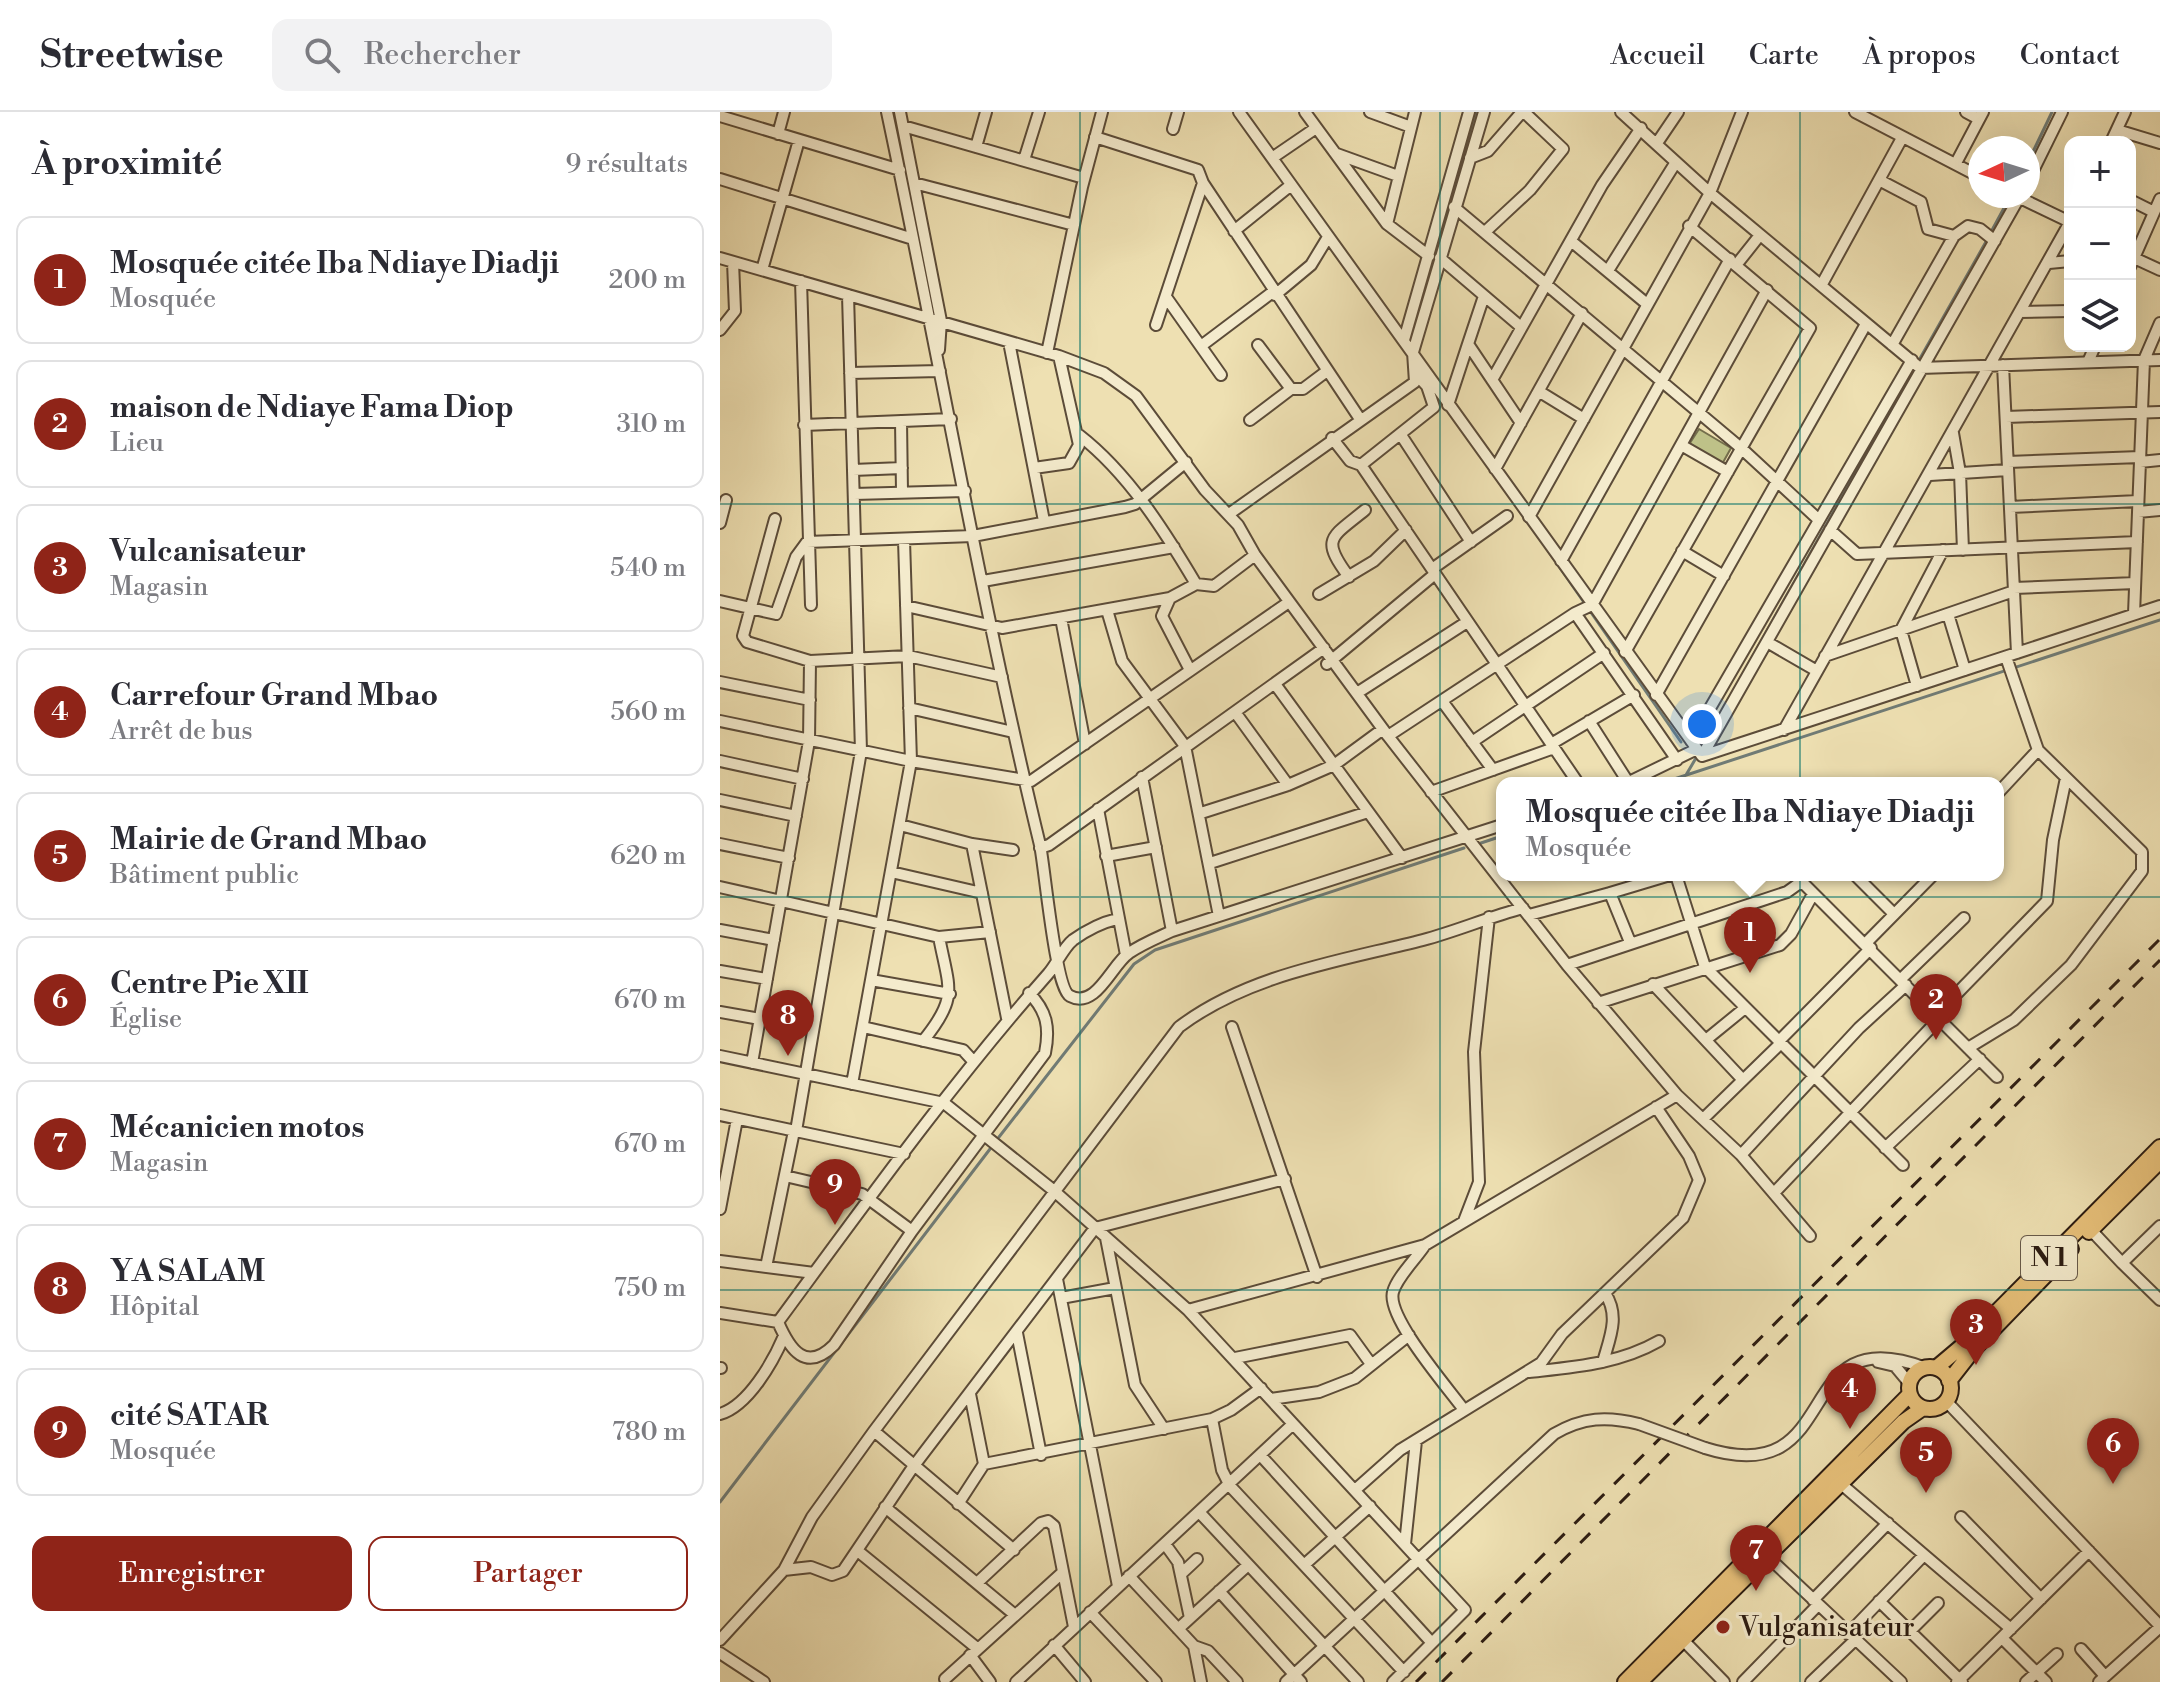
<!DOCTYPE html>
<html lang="fr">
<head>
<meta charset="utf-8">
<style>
  :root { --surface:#fff; --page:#f2f2f3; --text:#2b2b33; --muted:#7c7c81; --line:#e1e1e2; --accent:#8f2418 }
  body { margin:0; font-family:"Libre Bodoni",serif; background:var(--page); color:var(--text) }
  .controls { position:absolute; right:24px; top:24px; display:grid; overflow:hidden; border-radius:16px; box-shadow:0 8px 32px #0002 }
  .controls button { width:72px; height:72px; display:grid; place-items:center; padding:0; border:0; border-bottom:2px solid var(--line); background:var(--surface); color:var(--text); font:40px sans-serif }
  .compass { position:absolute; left:1248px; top:24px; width:72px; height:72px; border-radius:50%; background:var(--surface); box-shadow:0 8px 32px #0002; rotate:266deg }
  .you { position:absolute; left:982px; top:612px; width:28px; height:28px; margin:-20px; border:6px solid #fff; border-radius:50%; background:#1a73e8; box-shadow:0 0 0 12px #1a73e833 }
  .badge { display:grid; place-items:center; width:52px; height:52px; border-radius:50%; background:var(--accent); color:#fff; font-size:26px; font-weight:700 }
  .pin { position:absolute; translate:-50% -66px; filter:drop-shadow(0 2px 4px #0008) }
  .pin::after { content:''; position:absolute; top:42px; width:28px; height:24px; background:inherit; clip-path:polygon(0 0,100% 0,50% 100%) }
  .popup { position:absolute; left:776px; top:665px; width:508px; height:104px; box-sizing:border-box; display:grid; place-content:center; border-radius:16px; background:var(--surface); filter:drop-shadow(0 2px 6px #0005); font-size:26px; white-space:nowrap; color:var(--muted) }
  .popup b { font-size:30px; color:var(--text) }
  .popup::after { content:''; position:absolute; left:50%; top:100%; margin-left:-16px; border:16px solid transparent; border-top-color:var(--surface) }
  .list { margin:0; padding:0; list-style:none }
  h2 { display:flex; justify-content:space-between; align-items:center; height:104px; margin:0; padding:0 32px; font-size:34px }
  h2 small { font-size:26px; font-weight:400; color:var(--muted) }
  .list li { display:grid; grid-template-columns:52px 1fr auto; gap:24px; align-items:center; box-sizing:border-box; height:128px; margin:0 16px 16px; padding:0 16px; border:2px solid var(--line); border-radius:16px }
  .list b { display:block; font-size:30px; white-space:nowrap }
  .list p { margin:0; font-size:26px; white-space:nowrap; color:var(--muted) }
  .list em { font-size:26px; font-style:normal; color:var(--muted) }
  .actions { display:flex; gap:16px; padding:24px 32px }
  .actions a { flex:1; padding:18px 0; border:2px solid var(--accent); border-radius:16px; text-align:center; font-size:28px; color:var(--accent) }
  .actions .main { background:var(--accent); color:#fff }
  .icon { flex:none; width:44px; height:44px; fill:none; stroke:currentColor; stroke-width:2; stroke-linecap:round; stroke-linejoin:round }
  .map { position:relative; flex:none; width:1440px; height:1570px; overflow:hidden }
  header { display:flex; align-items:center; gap:48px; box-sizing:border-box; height:112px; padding:0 40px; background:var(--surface); border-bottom:2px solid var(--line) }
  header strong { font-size:38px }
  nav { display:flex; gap:44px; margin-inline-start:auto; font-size:28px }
  .search { width:560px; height:72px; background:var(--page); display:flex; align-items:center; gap:20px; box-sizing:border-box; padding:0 28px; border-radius:16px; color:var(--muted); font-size:30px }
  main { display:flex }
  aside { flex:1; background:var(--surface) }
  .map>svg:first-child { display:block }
</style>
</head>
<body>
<header>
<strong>Streetwise</strong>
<div class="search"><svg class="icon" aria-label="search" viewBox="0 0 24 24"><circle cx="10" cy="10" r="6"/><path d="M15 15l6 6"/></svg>Rechercher</div>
<nav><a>Accueil</a><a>Carte</a><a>À propos</a><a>Contact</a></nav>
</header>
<main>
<aside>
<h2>À proximité<small>9 résultats</small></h2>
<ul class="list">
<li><span class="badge">1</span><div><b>Mosquée citée Iba Ndiaye Diadji</b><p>Mosquée</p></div><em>200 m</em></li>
<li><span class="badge">2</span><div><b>maison de Ndiaye Fama Diop</b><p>Lieu</p></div><em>310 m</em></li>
<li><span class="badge">3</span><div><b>Vulcanisateur</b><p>Magasin</p></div><em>540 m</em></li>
<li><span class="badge">4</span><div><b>Carrefour Grand Mbao</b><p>Arrêt de bus</p></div><em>560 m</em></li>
<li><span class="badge">5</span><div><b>Mairie de Grand Mbao</b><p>Bâtiment public</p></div><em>620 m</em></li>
<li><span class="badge">6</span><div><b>Centre Pie XII</b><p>Église</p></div><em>670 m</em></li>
<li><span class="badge">7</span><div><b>Mécanicien motos</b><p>Magasin</p></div><em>670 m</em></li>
<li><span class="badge">8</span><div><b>YA SALAM</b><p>Hôpital</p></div><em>750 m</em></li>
<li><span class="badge">9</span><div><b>cité SATAR</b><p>Mosquée</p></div><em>780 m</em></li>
</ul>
<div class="actions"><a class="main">Enregistrer</a><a>Partager</a></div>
</aside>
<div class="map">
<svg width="1440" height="1570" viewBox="0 0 1440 1570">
  <rect width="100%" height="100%" fill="#eee0b2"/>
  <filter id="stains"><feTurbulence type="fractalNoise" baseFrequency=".0025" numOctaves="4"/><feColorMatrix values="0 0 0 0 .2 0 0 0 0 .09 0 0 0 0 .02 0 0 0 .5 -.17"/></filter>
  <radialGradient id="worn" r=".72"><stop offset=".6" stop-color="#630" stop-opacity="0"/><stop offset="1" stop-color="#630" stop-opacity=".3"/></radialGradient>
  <!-- green -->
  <path fill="#bec188" stroke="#746e4c" stroke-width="2" d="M979,317L1011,336L1001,354L968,334Z"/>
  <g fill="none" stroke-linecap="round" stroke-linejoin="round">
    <!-- stream -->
    <path stroke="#707b75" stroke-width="3" d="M1308,50L1332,0
      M1271,120L1290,85
      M699,200L756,0
      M1198,250L1267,128
      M829,440L961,630
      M1010,585L1194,256
      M966,663L976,646
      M942,671L1440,508
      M761,731L782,724
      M279,1025L414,852L435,838L744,736
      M0,1390L270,1037"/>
    <defs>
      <path id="minor" d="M167,0C219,244 261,490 320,733C325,757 335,876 350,884C376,898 392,852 409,841C422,832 437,826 452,819L782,713
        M180,0L221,209L219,238
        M519,0L982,644
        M585,0L667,112L709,144
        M650,0L691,15
        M901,0L990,81L1200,256L1440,248
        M1135,0L1260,65
        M1246,0L1259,7
        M0,4L180,58
        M183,14L364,66
        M453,17L458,0
        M1397,18L1440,31
        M58,22L64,0
        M375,25L478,58L483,71L436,213
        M1391,30L1405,0
        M937,31L958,0
        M256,35L266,0
        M617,42L678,64
        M552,46L596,16
        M750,46L768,39L802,0
        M304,48L319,0
        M1236,51L1263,0
        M0,67L193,127
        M1159,68L1201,90L1208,117L1234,124
        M1308,69L1342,0
        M194,71L354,113
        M483,71L640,307
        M1410,88L1434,100
        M734,95L1021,336L1099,408
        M667,112L695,0
        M514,119L571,73
        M766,119L810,78L843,37L804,0
        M851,129L927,192
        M0,146L339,244L384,261L416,284L485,378L518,413L535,443L668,624L847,853L957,983L1021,1043L1090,1124
        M720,146L801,215
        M1414,146L1440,158
        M1329,151L1350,149
        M1017,152L1040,123
        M1410,155L1440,87
        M889,157L956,50
        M42,158L79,28
        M81,169L91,493
        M1102,172L1182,26
        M555,183L591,153L608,125
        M764,184L748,232L801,311
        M446,185L501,263
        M1300,200L1350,199
        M0,218L15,199L13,150
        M684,228L749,0
        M289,230L324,409
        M538,233L571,277H583L607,259
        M1172,233L1234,124L1248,114L1260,117L1275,129
        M481,234L554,179
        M327,241L362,75L382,0
        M1368,250L1375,234
        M1283,253L1297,541
        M130,261L220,259
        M772,268L882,73L921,16
        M820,280L864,307
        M728,293L748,232
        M1286,305L1440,300
        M530,308L571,277
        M181,309L182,380
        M84,313L231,307
        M1233,321L1240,361L1243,438
        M359,323C408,361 444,418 476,472
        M681,323L751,430
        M612,326L630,349L641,353L858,671
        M961,333L1008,360
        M1288,350L1420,345
        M1420,350L1440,348
        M641,353L714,295L707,274L696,262
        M314,356L349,351L359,333L339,244
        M775,357L862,201
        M133,358L182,356
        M1210,363L1288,358
        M134,382L245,379
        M1290,395L1418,389
        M1418,400L1440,398
        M509,402L695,270L693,240L764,0
        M809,405L990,81L1022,0
        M55,407L23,524L27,530L90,549L188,544L282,565
        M0,411L6,388
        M1110,418L1137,442L1417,430
        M962,439L1004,464
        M841,449L1010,147
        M712,457L787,404
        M629,465C600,426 611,426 645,398
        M263,469L454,435
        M1294,476L1415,471
        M599,482L654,449L686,418
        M450,486L442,504L470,558
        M0,489L56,502L76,445L87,430L253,424L405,395L415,392L466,350
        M186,494L282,516L450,486L476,472L494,474L535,443
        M387,498L402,549L465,634L499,804
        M855,501L872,493L1047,178
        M1228,502L1245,558
        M1414,502L1424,248L1440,211
        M341,506L365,632
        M1047,530L1097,559
        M905,540L1090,216L969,114
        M1105,544L1294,479
        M607,552L715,462
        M0,570L90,588
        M555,572L682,746
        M1197,574L1181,518L1223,438
        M637,581L747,510
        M936,583L1146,212
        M722,589L773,658
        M189,596L293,620
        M515,600L568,673
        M0,609L191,649L311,669L569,490
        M869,609L908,670
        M1064,618L1350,110L1296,84
        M668,624L855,501L957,648
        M971,629L1192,248
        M752,630L884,541
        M831,632L914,583
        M982,644L1300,84
        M982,644L1440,494
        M0,649L83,667
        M422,665L452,819
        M907,671L977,637
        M711,680L834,636
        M1278,681L1318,638
        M0,688L76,704
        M378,697L406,843
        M481,701L568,673L614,653L663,617
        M180,713L252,732L293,738
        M0,732L69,746
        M252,732L287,906
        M320,736L329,733L604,536
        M386,744L436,735
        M490,751L648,700
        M171,760L262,781
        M956,763L985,855L1183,1053
        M1075,763L1277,965
        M1135,763L1174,802
        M0,775L219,825L270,820
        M809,803L890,781
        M0,818L54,828
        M910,830L890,781L950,763
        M1146,831L1213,763
        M847,853L1067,780L1081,770
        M0,859L47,867
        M1181,867L1244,806
        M151,868L230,882
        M933,872L1023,968L1061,931
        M878,891L1060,833L1071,822L1093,782
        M0,900L40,907
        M1216,903L1327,789L1333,728L1346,666
        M143,915L243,938L254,950
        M512,915L597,1165
        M987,927L1025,896
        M203,929C239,885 229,877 219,825
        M1059,929L1151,836
        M1248,936L1294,908L1351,853L1422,759V740L1318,638L1286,545
        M0,944L224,991L333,1078L468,1198L745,1498L673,1570
        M32,951L89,629L90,549
        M132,972L191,649L184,428
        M0,1003L184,1042
        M983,1007L1023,968
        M76,1019L141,639L128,183
        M1165,1036L1260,947
        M1021,1043L1139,916L1186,873
        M65,1064L142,1082L192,1119
        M1054,1081L1220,906
        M0,1097L17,1007
        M744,1109L759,1070L754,940L769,805
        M1371,1118L1402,1151L1440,1114
        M386,1126L415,1273L444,1317
        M705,1133C696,1147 677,1165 673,1180C666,1205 728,1276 744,1298
        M0,1149L94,1161
        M1402,1151L1440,1188
        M46,1155L74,1019
        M337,1167L398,1474
        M341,1186L395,1176
        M468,1198L705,1133L957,983
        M0,1201L58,1210C70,1238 86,1261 114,1233L192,1119L325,941C330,916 327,899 309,881
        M58,1210C145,1092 231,972 328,862C337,852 343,836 353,828C367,818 380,811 397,807
        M297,1221L321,1343
        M515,1246L630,1223L651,1252
        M883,1250C890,1225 900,1204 885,1181
        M1158,1250L1175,1254L1190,1272
        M0,1256H1
        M809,1260C854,1255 899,1252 939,1229
        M551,1287L599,1280L635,1266L689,1223
        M1226,1289L1440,1514
        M0,1302C28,1294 53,1250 64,1224
        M492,1307L502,1358L510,1374L684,1560
        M154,1319L294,1438
        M985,1336C1128,1381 1067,1203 1206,1256
        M542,1345L712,1531
        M264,1352L492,1307L511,1298L541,1276
        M1120,1371L1291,1517
        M635,1378L680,1338L821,1251L842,1222L963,1106L979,1068L969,1044L936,995
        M238,1392L264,1352L250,1282
        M165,1395L295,1503
        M480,1401L638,1570
        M1241,1405L1321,1487
        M445,1432L458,1450L470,1506
        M685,1432L696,1329
        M139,1440L258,1537
        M1046,1443L1181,1570
        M584,1453L650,1394
        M64,1458L92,1405L154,1319L459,915C529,862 621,849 703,828C737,819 769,805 803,796
        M461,1462L477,1447
        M409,1464L474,1534L488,1539L517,1570
        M257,1471L321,1411L328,1409L334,1414L354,1515
        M499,1479L581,1570
        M1093,1488L1168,1411
        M1159,1489L1242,1570
        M370,1500L436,1570
        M458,1517L528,1453
        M1190,1519L1218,1491
        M1128,1522L1204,1443
        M1282,1526L1326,1570
        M962,1527L1004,1570
        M0,1528L64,1458L91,1455L112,1463L123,1459L193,1355L375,1116L565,1067
        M334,1533L365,1570
        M474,1534L481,1570
        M1361,1537L1385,1564
        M0,1541L44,1570
        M250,1543L270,1570
        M225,1567L342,1461
        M296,1570L573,1312
        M566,1570L834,1322C863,1305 887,1304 919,1312
        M1023,1570L1098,1493
        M1091,1570L1135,1528
        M1237,1570L1369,1439
        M1306,1570L1337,1542
        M1379,1570L1440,1515"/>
      <path id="highway" d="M1369,1120L1440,1049
        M1189 1276a21 21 0 1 1 42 0a21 21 0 1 1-42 0Z
        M1216,1256L1248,1229L1440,1035
        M1229,1269L1254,1237L1351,1137
        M905,1570L1190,1282
        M920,1570L1183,1310L1203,1296"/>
    </defs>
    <!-- minor casing -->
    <use href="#minor" stroke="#5c4c39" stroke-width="14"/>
    <!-- highway casing -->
    <use href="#highway" stroke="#2b1b11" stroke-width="18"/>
    <!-- minor -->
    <use href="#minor" stroke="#f4ebcd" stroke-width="10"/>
    <!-- highway -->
    <use href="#highway" stroke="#e7c079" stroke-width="14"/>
    <!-- rail -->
    <path stroke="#2b1b11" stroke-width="3" stroke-dasharray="14 14" stroke-linecap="butt" d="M696,1570L1440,827
      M722,1570L1440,848"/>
    <defs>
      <path id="minor-bridge" d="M919,1312L985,1336"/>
    </defs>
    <!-- minor-bridge casing -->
    <use href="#minor-bridge" stroke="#5c4c39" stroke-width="14" stroke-linecap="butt"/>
    <!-- minor-bridge -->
    <use href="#minor-bridge" stroke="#f4ebcd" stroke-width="10"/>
  </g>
  <!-- grid -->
  <path fill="none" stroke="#0f766e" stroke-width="2" stroke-opacity="0.55" d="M360,0V1570M720,0V1570M1080,0V1570M0,392H1440M0,785H1440M0,1178H1440"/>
  <!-- markers -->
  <circle fill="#8f2418" stroke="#f4ebcd" stroke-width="3" cx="1003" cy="1515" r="8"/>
  <g text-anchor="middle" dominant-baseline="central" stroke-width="6" stroke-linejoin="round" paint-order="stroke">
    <!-- shield labels -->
    <rect fill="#f4ebcd" stroke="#675949" stroke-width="2" x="1301" y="1124" width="56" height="44" rx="6"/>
    <g font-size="26" font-weight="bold" fill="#2b1b11">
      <text x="1329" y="1146">N 1</text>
    </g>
    <!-- poi labels -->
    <g font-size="28" fill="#2b1b11" stroke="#f4ebcd" text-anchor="start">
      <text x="1019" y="1515">Vulganisateur</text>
    </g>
  </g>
  <rect width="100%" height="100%" filter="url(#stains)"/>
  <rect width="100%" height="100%" fill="url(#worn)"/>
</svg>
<div class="controls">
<button>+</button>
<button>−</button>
<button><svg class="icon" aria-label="layers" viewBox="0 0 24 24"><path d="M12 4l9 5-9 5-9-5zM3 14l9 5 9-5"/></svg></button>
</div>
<svg class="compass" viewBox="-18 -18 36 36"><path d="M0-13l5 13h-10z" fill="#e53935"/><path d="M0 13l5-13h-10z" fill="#7c7c81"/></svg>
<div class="you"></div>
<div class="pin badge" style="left:1030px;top:861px">1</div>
<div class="popup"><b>Mosquée citée Iba Ndiaye Diadji</b>Mosquée</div>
<div class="pin badge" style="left:1216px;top:928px">2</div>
<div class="pin badge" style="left:1256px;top:1253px">3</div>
<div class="pin badge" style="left:1130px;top:1317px">4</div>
<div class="pin badge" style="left:1206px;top:1381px">5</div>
<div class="pin badge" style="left:1393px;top:1372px">6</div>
<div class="pin badge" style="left:1036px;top:1479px">7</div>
<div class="pin badge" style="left:68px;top:944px">8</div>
<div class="pin badge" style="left:115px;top:1113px">9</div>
</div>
</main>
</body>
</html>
